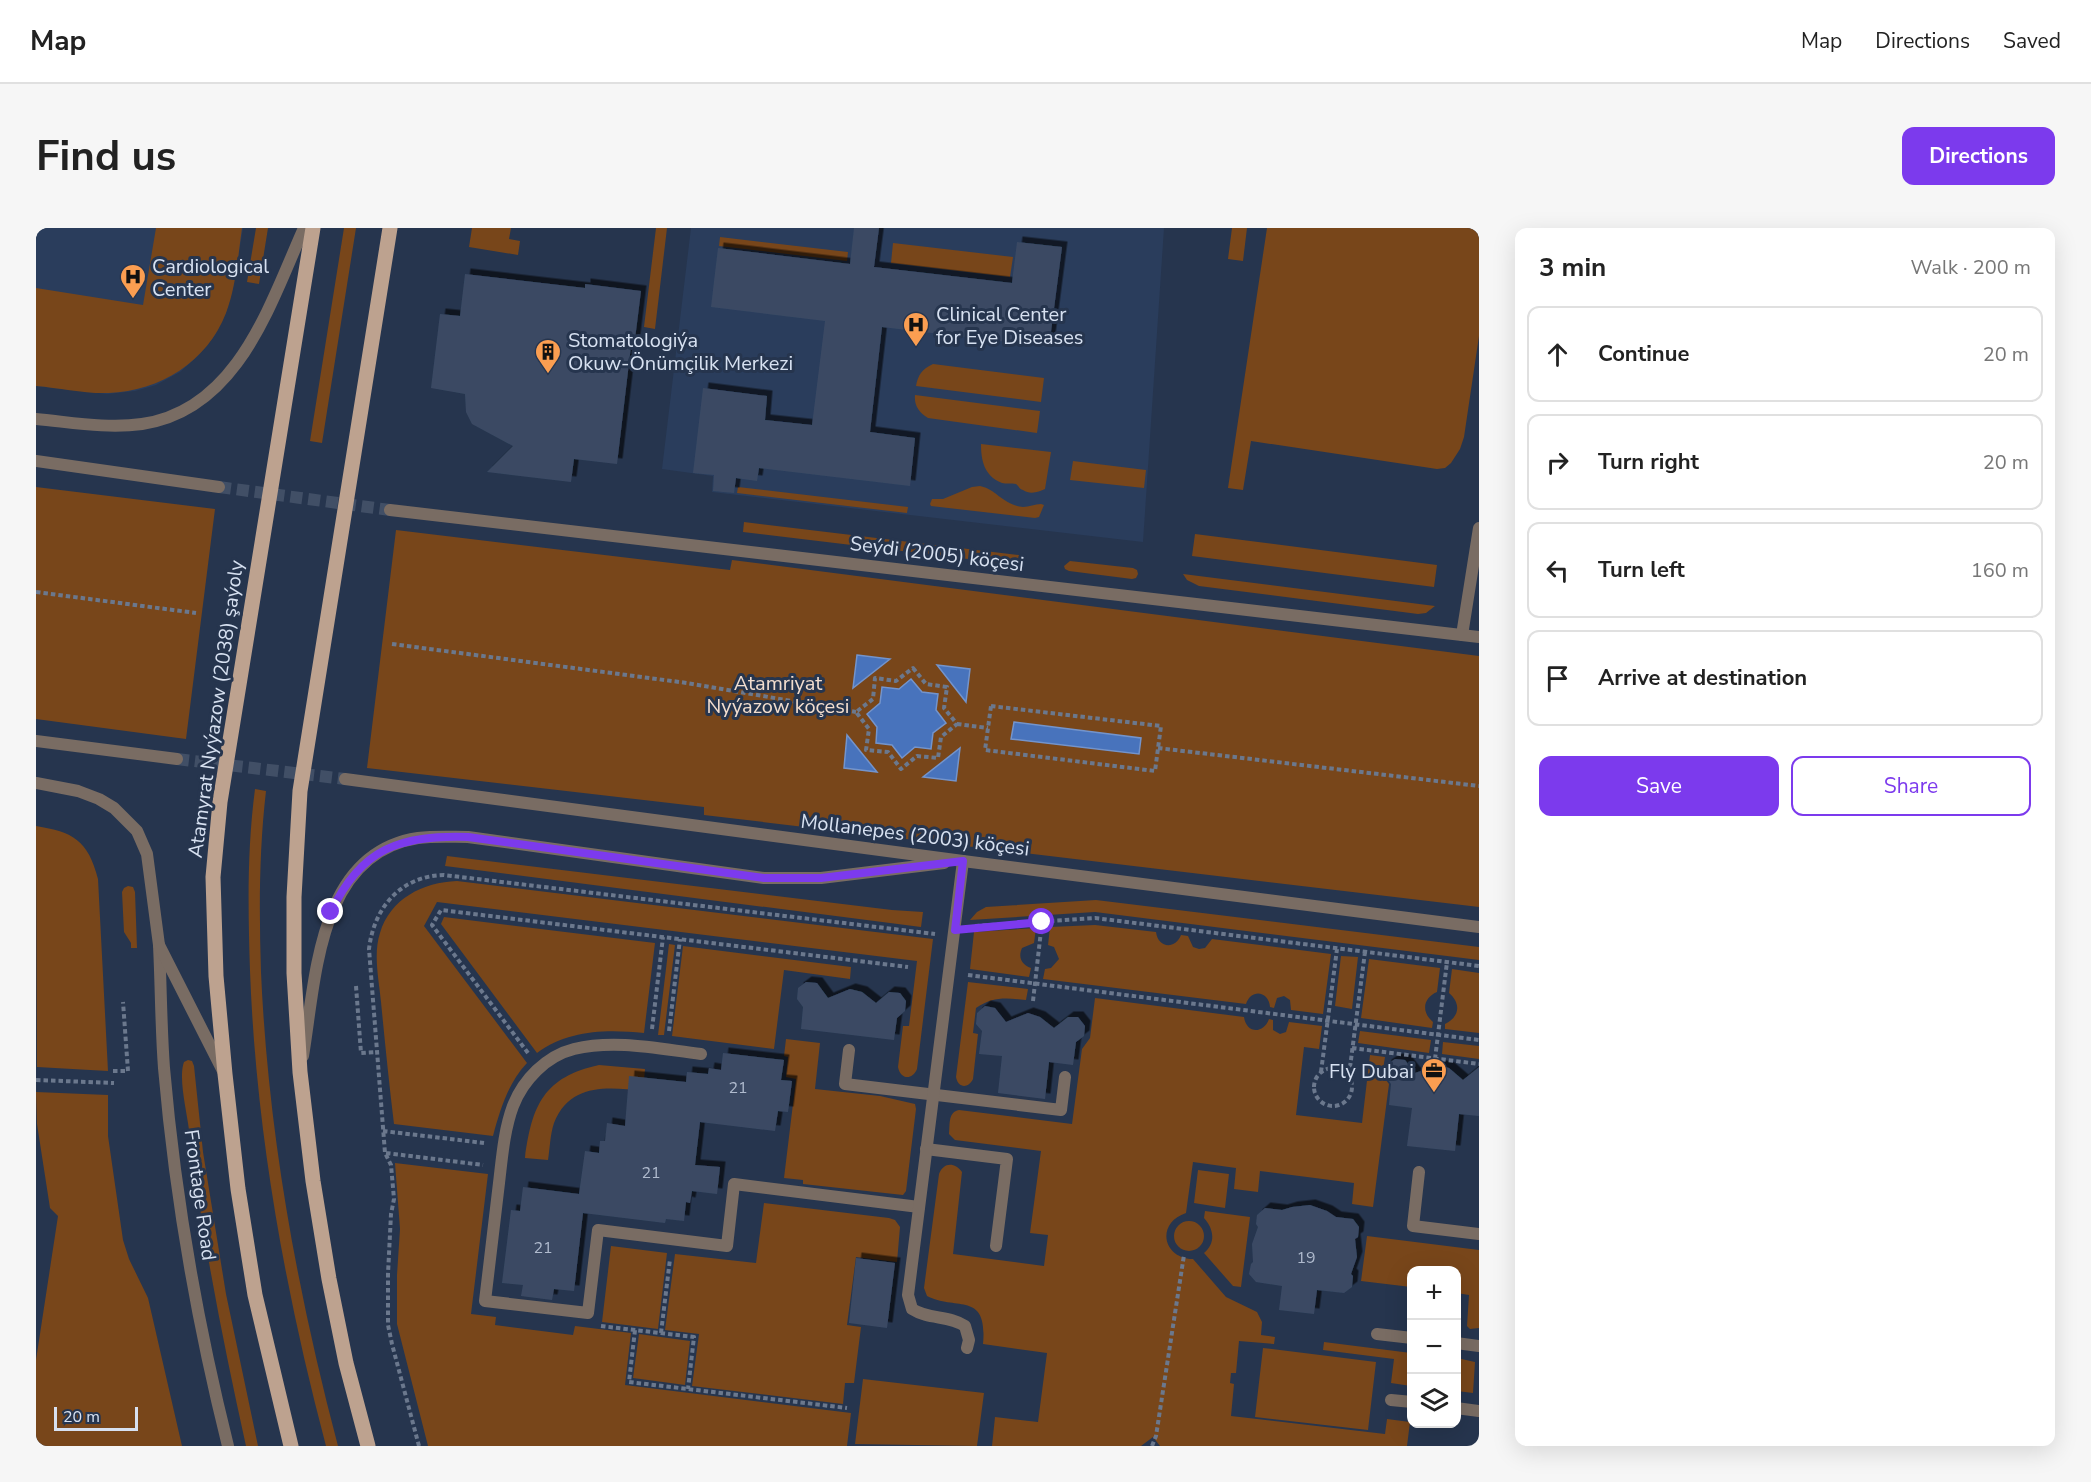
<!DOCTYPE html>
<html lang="en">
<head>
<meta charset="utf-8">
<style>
  :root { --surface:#fff; --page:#f6f6f6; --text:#222; --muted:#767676; --line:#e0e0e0; --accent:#7c3aed }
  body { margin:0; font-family:"Nunito Sans",sans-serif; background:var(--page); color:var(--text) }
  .controls { position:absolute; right:18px; bottom:18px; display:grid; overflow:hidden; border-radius:12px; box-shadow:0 6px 24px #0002 }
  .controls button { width:54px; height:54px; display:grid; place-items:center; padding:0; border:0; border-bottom:2px solid var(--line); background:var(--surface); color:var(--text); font:30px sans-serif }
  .scale { position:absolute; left:18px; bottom:15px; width:84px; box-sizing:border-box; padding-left:6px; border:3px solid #d7e1f1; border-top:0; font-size:16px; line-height:21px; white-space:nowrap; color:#d7e1f1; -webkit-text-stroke:4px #26354e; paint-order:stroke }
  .stop { position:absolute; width:18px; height:18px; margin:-14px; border:4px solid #7c3aed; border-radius:50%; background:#fff }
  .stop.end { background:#7c3aed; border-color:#fff; box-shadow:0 2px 6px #0008 }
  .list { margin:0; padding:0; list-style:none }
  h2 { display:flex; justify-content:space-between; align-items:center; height:78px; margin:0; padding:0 24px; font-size:26px }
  h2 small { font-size:20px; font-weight:400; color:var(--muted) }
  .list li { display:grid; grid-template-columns:39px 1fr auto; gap:18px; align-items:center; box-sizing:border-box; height:96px; margin:0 12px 12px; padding:0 12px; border:2px solid var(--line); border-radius:12px }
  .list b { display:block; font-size:22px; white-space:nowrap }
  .list em { font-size:20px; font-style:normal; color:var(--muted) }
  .actions { display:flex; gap:12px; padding:18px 24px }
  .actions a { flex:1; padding:14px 0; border:2px solid var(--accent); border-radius:12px; text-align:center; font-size:21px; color:var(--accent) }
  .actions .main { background:var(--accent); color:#fff }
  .icon { flex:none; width:33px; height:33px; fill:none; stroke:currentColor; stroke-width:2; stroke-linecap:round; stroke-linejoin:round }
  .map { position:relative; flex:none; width:1443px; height:1218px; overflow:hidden; border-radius:12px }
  header { display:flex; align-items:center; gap:36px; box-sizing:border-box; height:84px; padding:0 30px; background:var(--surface); border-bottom:2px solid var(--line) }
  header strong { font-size:28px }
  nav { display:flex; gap:33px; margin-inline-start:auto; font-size:21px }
  .intro { display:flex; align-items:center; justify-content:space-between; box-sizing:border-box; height:144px; padding:0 36px }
  h1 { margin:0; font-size:42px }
  .button { padding:15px 27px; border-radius:12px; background:var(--accent); color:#fff; font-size:21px; font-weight:700 }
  main { display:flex; gap:36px; padding:0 36px }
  aside { flex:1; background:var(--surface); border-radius:12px; box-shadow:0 6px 24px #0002 }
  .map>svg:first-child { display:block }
</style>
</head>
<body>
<header>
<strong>Map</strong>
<nav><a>Map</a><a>Directions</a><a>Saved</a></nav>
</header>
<div class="intro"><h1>Find us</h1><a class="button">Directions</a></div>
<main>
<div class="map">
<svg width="1443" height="1218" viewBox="0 0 1443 1218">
  <defs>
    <filter id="shadow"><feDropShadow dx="5.5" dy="-5.5" stdDeviation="0" flood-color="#0009"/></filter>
  </defs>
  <rect width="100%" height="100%" fill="#26354e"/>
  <!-- built -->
  <path fill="#2a3d5c" d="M0,0H207L197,60L190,85L179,107L163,127L144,144L120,157L99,163L71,166L0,158Z
    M655,0H1128L1107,314L676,264L677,248L626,241Z"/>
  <!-- green -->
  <path fill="#78461a" d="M120,0H206C202,28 200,59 190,85C171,134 124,163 73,165C49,166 24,160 0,158V60L107,77Z
    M220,0H232L223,56L211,54Z
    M308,0H320L286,215L274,213Z
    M436,0H475L473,11L484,13L482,27L433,19Z
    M620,0H631L619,101L608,99Z
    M1196,0H1211L1207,33L1192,31Z
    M1231,0H1443V108L1428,209L1424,221L1415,235L1409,240L1401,241L1215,213L1207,262L1192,260Z
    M684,9L812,24L811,33L683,18Z
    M857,15L977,29L974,49L855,35Z
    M897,136L1008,150L1005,174L880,158C882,147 886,141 897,136Z
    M879,167L1004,183L1001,205L892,190C883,184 878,178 879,167Z
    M945,216L1015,224L1009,261C1003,264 994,267 987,262C983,261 983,258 980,256C975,255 970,256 966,255C948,248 945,232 945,216Z
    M1037,233L1110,242L1108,260L1034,252Z
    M944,258C960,261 967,277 987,279C993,279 999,276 1005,276L1008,277L1003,289L999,290L895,278L894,276L896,271H907L936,259Z
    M0,259L179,281L150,511L0,491Z
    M702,259L872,279L871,285L701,265Z
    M708,294L983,327L982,337L707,304Z
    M360,302L694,342L696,332L1443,428V679L668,587V579L331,540Z
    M1159,306L1401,337L1398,359L1156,328Z
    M1034,333L1097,340L1101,342L1102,346L1100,350L1096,351L1033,343L1029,341L1028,338Z
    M1147,346L1399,378L1390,385L1382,386L1163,358L1151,352Z
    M219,561L230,563C223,623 223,683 225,744C232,904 261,1063 302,1218H290C249,1063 220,904 214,743C212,682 211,622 219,561Z
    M0,598C37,604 52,612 62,651L72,843L1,839Z
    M411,628L856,682L887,684L885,699L409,638Z
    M421,653L897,711L881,841C876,853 864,851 862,839L867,798H873L881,733L401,674L388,698L491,835C472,855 464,882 457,908L358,896C353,855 349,815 345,774C343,752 337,726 344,705C354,671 387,654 421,653Z
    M92,658L97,659L99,664L101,720H95V715L88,704L86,664L88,660Z
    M1060,672L1443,719V732L1059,684L934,692L941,684L950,679Z
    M408,689L619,715L608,805C570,801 532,802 501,825L405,696Z
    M1059,697L1120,704C1122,720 1139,722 1145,707L1152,708L1157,719L1163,721L1169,720L1176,711L1295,726L1287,786L1255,782L1254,772L1248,768L1241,770L1238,780L1234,779C1233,763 1215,760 1210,776L1007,751L1009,741L1015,740L1023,731L1018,719L1012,717L1014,699Z
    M1000,700L998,715L986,720C982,729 985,736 995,740L993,749L934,741L938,704Z
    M633,716L639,717L628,807H622Z
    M647,718L815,739L814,751L748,742L738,821L636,808Z
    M1305,728L1322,729L1316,781L1299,778Z
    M1333,731L1404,740L1401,764C1387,770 1385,784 1397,794L1396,800L1325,790Z
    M1416,741L1443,745V805L1409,801V796C1424,789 1425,775 1413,765Z
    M932,754L992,761L990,772C971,770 957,768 940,780L937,805L942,806L937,851C932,861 922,860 920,849Z
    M1059,770L1208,789C1210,805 1227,807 1233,791L1237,792V802L1244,806L1250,804L1253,794L1286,798L1283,821L1268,819L1260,887L1326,895L1334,827L1349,829L1346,847L1353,856L1337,979L1316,976L1318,955L1224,943L1222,964L1198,961L1200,940L1157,934L1150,985C1120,995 1126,1030 1157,1031L1190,1069L1221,1084L1226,1094L1225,1107L1239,1109L1238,1116L1203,1113L1200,1145H1195L1194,1155L1198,1156L1195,1188L1349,1206L1351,1191L1374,1194L1371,1218H1124L1117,1209L1105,1218H956L959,1189L1002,1194L1011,1125L947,1116C952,1063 921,1083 891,1068L888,1060L903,946C907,935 918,933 926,944L917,1026L1008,1038L1012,1007L994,1005L1005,923L919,912L913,906C914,896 912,884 923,882L1036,896L1046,821L1054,810Z
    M1324,803L1395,812L1393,825L1322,815Z
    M750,811L784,815L779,861L844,868L879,876L880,881L870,963L867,967L767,956V952L748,950L760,851L750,849L752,829L748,828Z
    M1407,814L1443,818V831L1406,826Z
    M152,832L156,833L158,838L167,924L190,1066L222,1218H210C187,1114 166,1008 153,902C151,884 142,850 148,834Z
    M563,837L609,841L607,863C572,859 534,855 518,895C514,907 514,920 512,932L489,930C496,877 508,849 563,837Z
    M0,864L72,867V908L87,1012L93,1031L112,1070L146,1218H0V1132L22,988L14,980L1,896Z
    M359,935L452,946L435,1086L460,1089L459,1097L537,1107L539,1098L595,1105L589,1157L815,1185L811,1218H392L361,1096V1047L364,1001Z
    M1162,942L1193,946L1189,980L1158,975Z
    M728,975L853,990L859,992L864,999L861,1034L820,1029L811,1097L825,1099L818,1155H809L807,1176L656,1158L663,1106L629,1102L639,1026L720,1035Z
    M1169,983L1214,989L1205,1059L1197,1058L1168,1025C1180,1015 1178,1001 1168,990Z
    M1138 1008a15 15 0 1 1 30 0a15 15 0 1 1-30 0Z
    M1331,1008L1443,1022V1100L1434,1101L1431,1098L1433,1067L1421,1065L1420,1042H1376L1375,1059L1325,1053Z
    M575,1018L631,1025L622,1101L566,1094Z
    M603,1106L654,1113L649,1157L597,1150Z
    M1288,1114L1375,1125V1158L1355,1155L1358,1131L1287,1122Z
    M1227,1120L1340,1134L1332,1202L1219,1189Z
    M1421,1130L1439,1134L1437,1165L1421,1163Z
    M827,1151L948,1165L941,1218L819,1216Z"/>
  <!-- water -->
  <path fill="#4873bc" stroke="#7394cc" stroke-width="1.5" d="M821,427L854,431L817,460Z
    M901,437L934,441L930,474Z
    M875,451L886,464L902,466L900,482L910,495L897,505L895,521L879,519L866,530L856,517L840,515L841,499L831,486L844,475L846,459L863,461Z
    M978,494L1105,510L1103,526L975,511Z
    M811,507L841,544L808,540Z
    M924,520L920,553L887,549Z"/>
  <!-- building -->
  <path fill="#3a4a64" filter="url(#shadow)" d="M818,0H843L838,39L976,55L981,14L1026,19L1013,119L846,99L834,204L879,210L874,258L723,240L721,253L700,250L698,265L677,263L678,247L657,245L667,160L731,168L729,192L776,197L789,93L675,79L682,20L814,36Z
    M429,46L549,60V56L605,63L598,119L595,118L581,236L538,231L535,254L451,244L477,218L436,196L430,184L429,166L395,160L404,86L424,88Z
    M770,754L781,755L792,770L814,761L826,764L840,775L853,764L864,765L870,773L869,783L861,790L858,812L765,801L767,779L761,771L762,760Z
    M949,778L959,780L970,794L992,785L1004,789L1018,800L1032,789H1042L1049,798L1048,808L1040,814L1037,837L1013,834L1009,871L962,865L966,828L943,826L946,803L940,796L941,785Z
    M687,825L748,832L745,852L756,853L752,884L742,883L739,903L664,894L659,937L684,939L681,966L656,963L654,975L650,974L648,993L630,991L629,995L547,985L538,1063L518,1061L516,1072L485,1068L487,1057L466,1055L475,982L484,983L487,959L543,966L549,923L563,925L564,913H569L571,895L589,898L593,848L650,854L651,844L672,846L673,840L685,842Z
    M1359,831L1369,832L1379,845L1402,837L1413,840L1427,852L1443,839V888L1423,886L1419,923L1371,918L1376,880L1353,877L1355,856L1349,847L1350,837Z
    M1274,977L1291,983L1300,989L1317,991L1323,999L1322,1009L1319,1011L1321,1029L1315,1046L1317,1048L1316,1059L1308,1065L1281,1062L1278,1086L1243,1082L1246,1058L1220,1054L1213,1046L1215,1036L1217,1034L1216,1016L1222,999L1220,996L1221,987L1229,980L1246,982L1256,979Z
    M820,1030L859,1035L851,1100L813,1095Z"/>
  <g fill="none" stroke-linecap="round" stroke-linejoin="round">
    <!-- tertiary-tunnel -->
    <path stroke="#414f66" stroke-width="12" stroke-dasharray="12 6" stroke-linecap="butt" d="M183,259L354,282
      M141,531L309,551"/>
    <!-- path -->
    <path stroke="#6b788d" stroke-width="4" stroke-dasharray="4.5 3" stroke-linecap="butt" d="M0,364L160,385
      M356,416L651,455L820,484
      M877,440L890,456L911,459L908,480L921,496L905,509L902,530L881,528L865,541L852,524L830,522L833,501L820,484L837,471L839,450L860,453Z
      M955,478L1125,498L1119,543L949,522Z
      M921,496L952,500
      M1122,520L1443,558
      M939,698L1059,690L1443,738
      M932,747L1443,812
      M320,758L325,825L340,824
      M997,773L1006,694
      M616,801L627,709
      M633,803L644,711
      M1316,820L1443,836
      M492,825L396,697L405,682L872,739
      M1399,831L1411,734
      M1278 859a19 19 0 1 1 38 0a19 19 0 1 1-38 0Z
      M77,843H92L87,774
      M1285,844L1301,721
      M1313,847L1329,724
      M0,852L78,855
      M347,903L448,915
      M350,925L447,937
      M565,1098L658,1109L652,1161
      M599,1102L593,1154L811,1180
      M625,1105L634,1031
      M383,1218L356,1116L352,1097V1046L355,986L358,971L355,937L349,925L333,721C338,679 365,648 408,647L899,706
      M1116,1218L1120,1208L1148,1027"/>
    <!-- service -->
    <path stroke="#796c63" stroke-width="12" d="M813,822L809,856L1025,882L1029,849
      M665,826C623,821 580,811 538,821C510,828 487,852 477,878C468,902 466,930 463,955C458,994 454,1034 449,1073L552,1085L562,1002L691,1018L698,956L883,979
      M890,921L971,931L960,1018
      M1383,944L1377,998L1443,1006
      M1341,1106L1376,1110
      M1420,1115L1443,1118"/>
    <!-- minor -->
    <path stroke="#796c63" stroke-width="12" d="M1426,407L1443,300
      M927,633L872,1067L876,1081C893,1092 913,1087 929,1098L933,1112L931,1120
      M123,717C125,758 125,800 128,840C139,968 161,1094 192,1218
      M1355,1172L1376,1174
      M1420,1180L1443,1183"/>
    <!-- tertiary -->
    <path stroke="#796c63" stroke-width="12" d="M0,191C34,194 71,201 106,196C202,182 234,76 268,0
      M0,233L183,259
      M354,282L1443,409
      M0,513L141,531
      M309,551L927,633L1443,699
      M0,555L42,563L63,571L78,580L101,603L111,626L123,717L187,843
      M267,828C280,750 282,625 382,610C399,608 415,609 432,609L728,650H785L908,635"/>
    <!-- primary -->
    <path stroke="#bda28f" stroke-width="15" d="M255,1218L219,1067L202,961L189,846L180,748L177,649L184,574L277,0
      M332,1218L310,1135L293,1051L277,953L264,844L258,745V669L264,563L354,0"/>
  </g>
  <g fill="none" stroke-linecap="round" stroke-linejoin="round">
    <!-- route -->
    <path stroke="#7c3aed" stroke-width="8" d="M295,684C325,620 364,607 432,609L728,650H785L927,633L919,702L1006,694"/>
  </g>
  <!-- icons -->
  <defs>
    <symbol id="hospital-pin" viewBox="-11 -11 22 30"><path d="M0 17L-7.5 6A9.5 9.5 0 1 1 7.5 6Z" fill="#fb9e51" stroke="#26354e"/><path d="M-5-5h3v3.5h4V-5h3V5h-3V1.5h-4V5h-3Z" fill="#111"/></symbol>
    <symbol id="building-pin" viewBox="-11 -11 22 30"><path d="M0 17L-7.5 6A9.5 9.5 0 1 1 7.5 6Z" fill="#fb9e51" stroke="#26354e"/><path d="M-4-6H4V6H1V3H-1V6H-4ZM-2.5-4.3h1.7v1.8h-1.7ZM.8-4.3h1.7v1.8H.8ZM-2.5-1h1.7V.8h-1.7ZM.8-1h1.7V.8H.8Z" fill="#111"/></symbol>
    <symbol id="office-pin" viewBox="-11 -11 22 30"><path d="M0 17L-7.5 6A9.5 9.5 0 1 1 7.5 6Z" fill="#fb9e51" stroke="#26354e"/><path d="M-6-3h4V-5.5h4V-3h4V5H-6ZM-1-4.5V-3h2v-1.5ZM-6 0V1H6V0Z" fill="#111"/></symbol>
  </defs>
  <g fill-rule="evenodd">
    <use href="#hospital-pin" x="82" y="34" width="30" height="40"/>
    <use href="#hospital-pin" x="865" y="82" width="30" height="40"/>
    <use href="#building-pin" x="497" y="109" width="30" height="40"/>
    <use href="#office-pin" x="1383" y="828" width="30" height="40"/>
  </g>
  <g text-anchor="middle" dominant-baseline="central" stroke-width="6" stroke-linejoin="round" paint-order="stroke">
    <!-- number labels -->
    <g font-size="16" fill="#b0bbce">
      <text x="702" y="860">21</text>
      <text x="615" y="945">21</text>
      <text x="507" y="1020">21</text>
      <text x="1270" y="1030">19</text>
    </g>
    <!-- poi labels -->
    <g font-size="20" fill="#d7e1f1" stroke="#26354e" text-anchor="start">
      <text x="116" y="38">Cardiological<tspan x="116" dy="23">Center</tspan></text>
      <text x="900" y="86">Clinical Center<tspan x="900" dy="23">for Eye Diseases</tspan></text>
      <text x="532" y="112">Stomatologiýa<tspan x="532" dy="23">Okuw-Önümçilik Merkezi</tspan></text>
      <text x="1378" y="843" text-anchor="end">Fly Dubai</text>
    </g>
    <!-- street labels -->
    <g font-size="20" fill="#d7e1f1" stroke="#26354e">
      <text transform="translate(901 326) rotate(7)">Seýdi (2005) köçesi</text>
      <text transform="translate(180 481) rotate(-82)">Atamyrat Nyýazow (2038) şaýoly</text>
      <text transform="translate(879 607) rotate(7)">Mollanepes (2003) köçesi</text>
      <text transform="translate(164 967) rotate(82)">Frontage Road</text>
    </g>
    <!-- park labels -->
    <g font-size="20" fill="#f3decf" stroke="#26354e">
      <text x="742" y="455">Atamriyat<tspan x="742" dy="23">Nyýazow köçesi</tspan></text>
    </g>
  </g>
</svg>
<div class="controls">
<button>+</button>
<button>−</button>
<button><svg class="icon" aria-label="layers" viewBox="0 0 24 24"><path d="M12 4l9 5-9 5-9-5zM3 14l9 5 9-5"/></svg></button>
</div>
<div class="scale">20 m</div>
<div class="stop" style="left:1006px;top:694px"></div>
<div class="stop end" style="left:295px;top:684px"></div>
</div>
<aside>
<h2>3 min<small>Walk · 200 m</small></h2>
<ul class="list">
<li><svg class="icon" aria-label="ahead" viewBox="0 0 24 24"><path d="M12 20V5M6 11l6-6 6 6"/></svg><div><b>Continue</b></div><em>20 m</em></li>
<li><svg class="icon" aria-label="right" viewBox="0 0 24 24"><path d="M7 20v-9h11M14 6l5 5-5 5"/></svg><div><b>Turn right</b></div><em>20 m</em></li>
<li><svg class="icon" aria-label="left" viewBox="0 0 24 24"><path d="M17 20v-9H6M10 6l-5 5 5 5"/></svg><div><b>Turn left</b></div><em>160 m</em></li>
<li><svg class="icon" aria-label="arrive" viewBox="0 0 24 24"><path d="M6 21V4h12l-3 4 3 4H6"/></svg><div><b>Arrive at destination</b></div></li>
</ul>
<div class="actions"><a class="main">Save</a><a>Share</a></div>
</aside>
</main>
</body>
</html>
